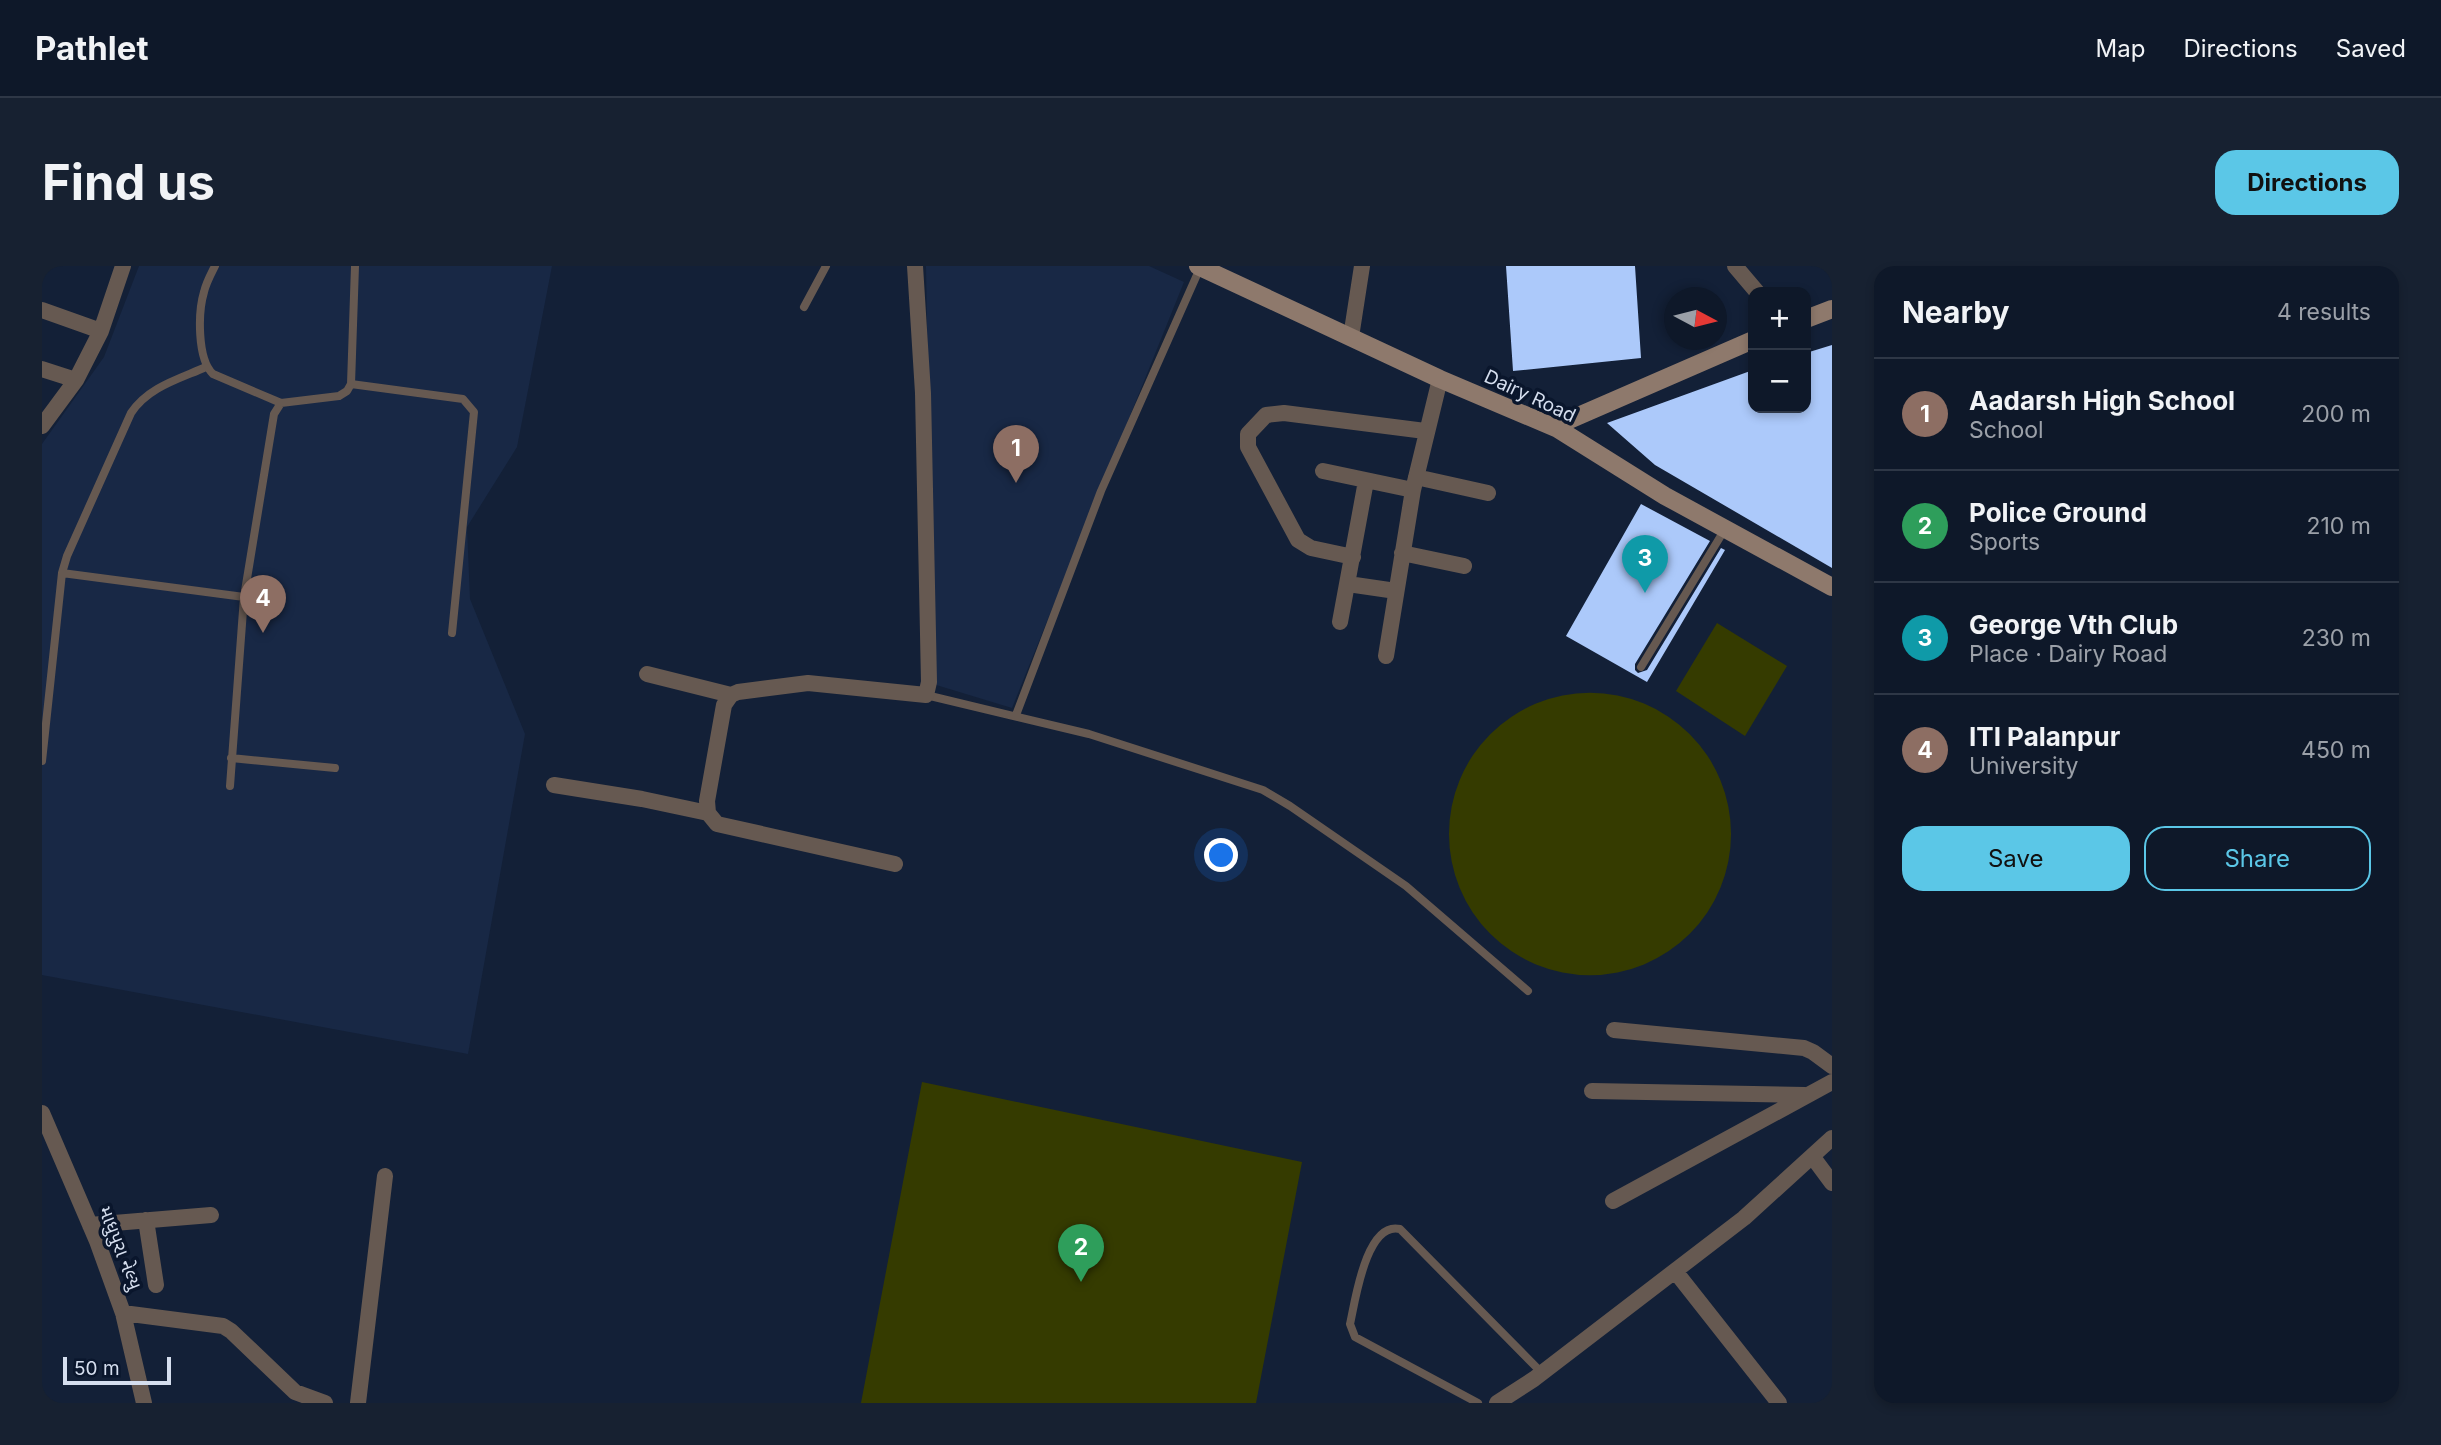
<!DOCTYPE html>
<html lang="en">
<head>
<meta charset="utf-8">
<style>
  :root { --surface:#0e1829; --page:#172131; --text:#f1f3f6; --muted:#9ba0a8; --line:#2e3746; --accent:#5bc7e7 }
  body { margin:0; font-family:Inter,"Noto Sans Gujarati",sans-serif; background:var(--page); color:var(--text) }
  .controls { position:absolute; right:21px; top:21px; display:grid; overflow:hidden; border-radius:14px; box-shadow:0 4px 10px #0003 }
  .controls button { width:63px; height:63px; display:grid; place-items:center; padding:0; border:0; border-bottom:2px solid var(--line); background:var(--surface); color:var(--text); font:35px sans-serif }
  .compass { position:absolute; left:1622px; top:21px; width:63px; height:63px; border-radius:50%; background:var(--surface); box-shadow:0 4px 10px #0003; rotate:97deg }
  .scale { position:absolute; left:21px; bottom:18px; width:108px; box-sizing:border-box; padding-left:7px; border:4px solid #d5deee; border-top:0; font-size:19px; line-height:24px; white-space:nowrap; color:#d5deee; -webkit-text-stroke:5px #0a162c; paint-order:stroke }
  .you { position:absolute; left:1180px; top:590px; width:24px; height:24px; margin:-18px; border:5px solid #fff; border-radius:50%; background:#1a73e8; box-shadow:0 0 0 10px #1a73e833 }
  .badge { display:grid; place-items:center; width:46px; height:46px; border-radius:50%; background:var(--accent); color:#fff; font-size:23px; font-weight:700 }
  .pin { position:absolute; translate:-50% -58px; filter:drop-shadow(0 2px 4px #0008) }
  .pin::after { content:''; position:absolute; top:37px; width:24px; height:21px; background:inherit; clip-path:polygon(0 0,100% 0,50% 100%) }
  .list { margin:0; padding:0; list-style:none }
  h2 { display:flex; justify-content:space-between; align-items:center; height:91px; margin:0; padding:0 28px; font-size:30px }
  h2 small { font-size:23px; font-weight:400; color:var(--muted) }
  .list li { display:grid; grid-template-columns:46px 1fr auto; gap:21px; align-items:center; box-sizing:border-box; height:112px; padding:0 28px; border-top:2px solid var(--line) }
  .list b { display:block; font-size:26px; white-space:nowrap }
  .list p { margin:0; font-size:23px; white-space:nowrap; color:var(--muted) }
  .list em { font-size:23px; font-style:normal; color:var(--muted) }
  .actions { display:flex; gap:14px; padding:21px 28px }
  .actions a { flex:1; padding:16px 0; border:2px solid var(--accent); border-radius:21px; text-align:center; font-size:24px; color:var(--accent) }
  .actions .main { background:var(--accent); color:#111 }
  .map { position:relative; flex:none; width:1790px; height:1137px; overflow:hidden; border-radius:21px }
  header { display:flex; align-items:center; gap:42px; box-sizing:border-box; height:98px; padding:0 35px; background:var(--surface); border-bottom:2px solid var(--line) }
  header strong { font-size:33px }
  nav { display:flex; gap:38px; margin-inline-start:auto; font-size:24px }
  .intro { display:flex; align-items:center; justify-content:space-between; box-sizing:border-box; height:168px; padding:0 42px }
  h1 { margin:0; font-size:49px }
  .button { padding:18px 32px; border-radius:21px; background:var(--accent); color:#111; font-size:24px; font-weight:700 }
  main { display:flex; gap:42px; padding:0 42px }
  aside { flex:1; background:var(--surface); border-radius:21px; box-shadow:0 4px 10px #0003 }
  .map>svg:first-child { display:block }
</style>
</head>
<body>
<header>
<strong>Pathlet</strong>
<nav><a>Map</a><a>Directions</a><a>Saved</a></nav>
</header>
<div class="intro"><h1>Find us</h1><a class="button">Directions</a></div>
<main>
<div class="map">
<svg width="1790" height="1137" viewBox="0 0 1790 1137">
  <rect width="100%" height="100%" fill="#132037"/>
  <!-- built -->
  <path fill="#182845" d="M97,0H510L475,181L425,261L428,333L483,468L426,788L0,709V178L62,91Z
    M884,0H1107L1142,16L970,442L891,418Z"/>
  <!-- green -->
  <path fill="#353b00" d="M1675,357L1745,400L1703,470L1634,425Z
    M1407 568a141 141 0 1 1 282 0a141 141 0 1 1-282 0Z
    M880,816L1260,896L1214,1137H819Z"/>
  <!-- building -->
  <path fill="#acc9fa" d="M1464,0H1593L1599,92L1471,105Z
    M1790,79V302L1613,199L1565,157L1711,104V142H1764V87Z
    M1599,238L1668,275L1593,398V404L1596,407L1605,404L1679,282L1683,284L1605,416L1524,370Z"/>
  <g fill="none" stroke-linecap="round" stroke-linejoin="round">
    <!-- lane -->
    <path stroke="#665951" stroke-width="8" d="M173,0C169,8 164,17 162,26C156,46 155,93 171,108L239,137
      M762,41L784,0
      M309,118L421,133L432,146L410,367
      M20,307L202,331
      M1599,401L1683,263
      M884,429L1047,468L1221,524L1248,540L1364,620L1486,725
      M974,449L1059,225L1158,2
      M189,492L293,502
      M0,495L20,307L25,290L89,147C106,121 137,113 164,101
      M188,520L202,331L232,148L239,137L297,130L305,125L309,118L313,0
      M1436,1137L1313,1071L1308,1058C1313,1036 1324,955 1358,963L1500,1107"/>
    <!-- street -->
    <path stroke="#665951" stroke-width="16" d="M1693,0L1715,26
      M0,44L59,65
      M1309,71L1320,0
      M0,103L34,114
      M0,160L34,114L59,65L81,0
      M1281,205L1371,224
      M1374,211L1446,227
      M1360,287L1422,300
      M1311,291L1269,282L1256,274L1206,181V168L1224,149L1242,147L1383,165
      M1306,318L1354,325
      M1298,356L1324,215
      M1344,390L1371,224L1398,113
      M605,408L689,429
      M512,519L600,533L666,547
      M853,598L675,558L666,547L665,535L682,439L689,429L696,426L766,417L884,429L887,416L881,127L873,0
      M1572,764L1762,782L1771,786L1790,800
      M1550,825L1763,829
      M0,847L55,975L81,1047L102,1137
      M1770,890L1790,917
      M1571,935L1790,816
      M104,954L114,1019
      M48,959L169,949
      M1633,1005L1737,1137
      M81,1047L181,1060L189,1065L253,1126L283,1137
      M316,1137L343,910
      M1455,1137L1492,1113L1702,952L1790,872"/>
    <!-- secondary -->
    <path stroke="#8e796c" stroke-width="18" d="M1156,0L1398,113L1516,163L1623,230L1790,321
      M1764,53L1790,43
      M1511,161L1711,74"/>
  </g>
  <g text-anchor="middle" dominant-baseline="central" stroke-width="7" stroke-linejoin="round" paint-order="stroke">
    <!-- street labels -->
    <g font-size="19" fill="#d5deee" stroke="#0a162c">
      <text transform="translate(1488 130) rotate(25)">Dairy Road</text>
      <text transform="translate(78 982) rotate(69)">માધુપુરા નેલ્યુ</text>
    </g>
  </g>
</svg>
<div class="controls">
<button>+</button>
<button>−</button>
</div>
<svg class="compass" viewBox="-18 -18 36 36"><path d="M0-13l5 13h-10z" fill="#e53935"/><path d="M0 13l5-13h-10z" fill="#9ba0a8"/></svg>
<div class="scale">50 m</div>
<div class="you"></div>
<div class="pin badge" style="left:974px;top:217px;background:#8d6e63">1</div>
<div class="pin badge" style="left:1039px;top:1016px;background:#2e9e5b">2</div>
<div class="pin badge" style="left:1603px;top:327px;background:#0f9aa8">3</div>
<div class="pin badge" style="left:221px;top:367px;background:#8d6e63">4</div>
</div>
<aside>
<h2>Nearby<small>4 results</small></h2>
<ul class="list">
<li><span class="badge" style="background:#8d6e63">1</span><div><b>Aadarsh High School</b><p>School</p></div><em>200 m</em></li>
<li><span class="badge" style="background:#2e9e5b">2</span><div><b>Police Ground</b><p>Sports</p></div><em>210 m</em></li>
<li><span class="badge" style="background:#0f9aa8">3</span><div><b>George Vth Club</b><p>Place · Dairy Road</p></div><em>230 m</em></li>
<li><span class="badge" style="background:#8d6e63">4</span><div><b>ITI Palanpur</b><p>University</p></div><em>450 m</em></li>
</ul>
<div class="actions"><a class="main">Save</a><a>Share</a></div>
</aside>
</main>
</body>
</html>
